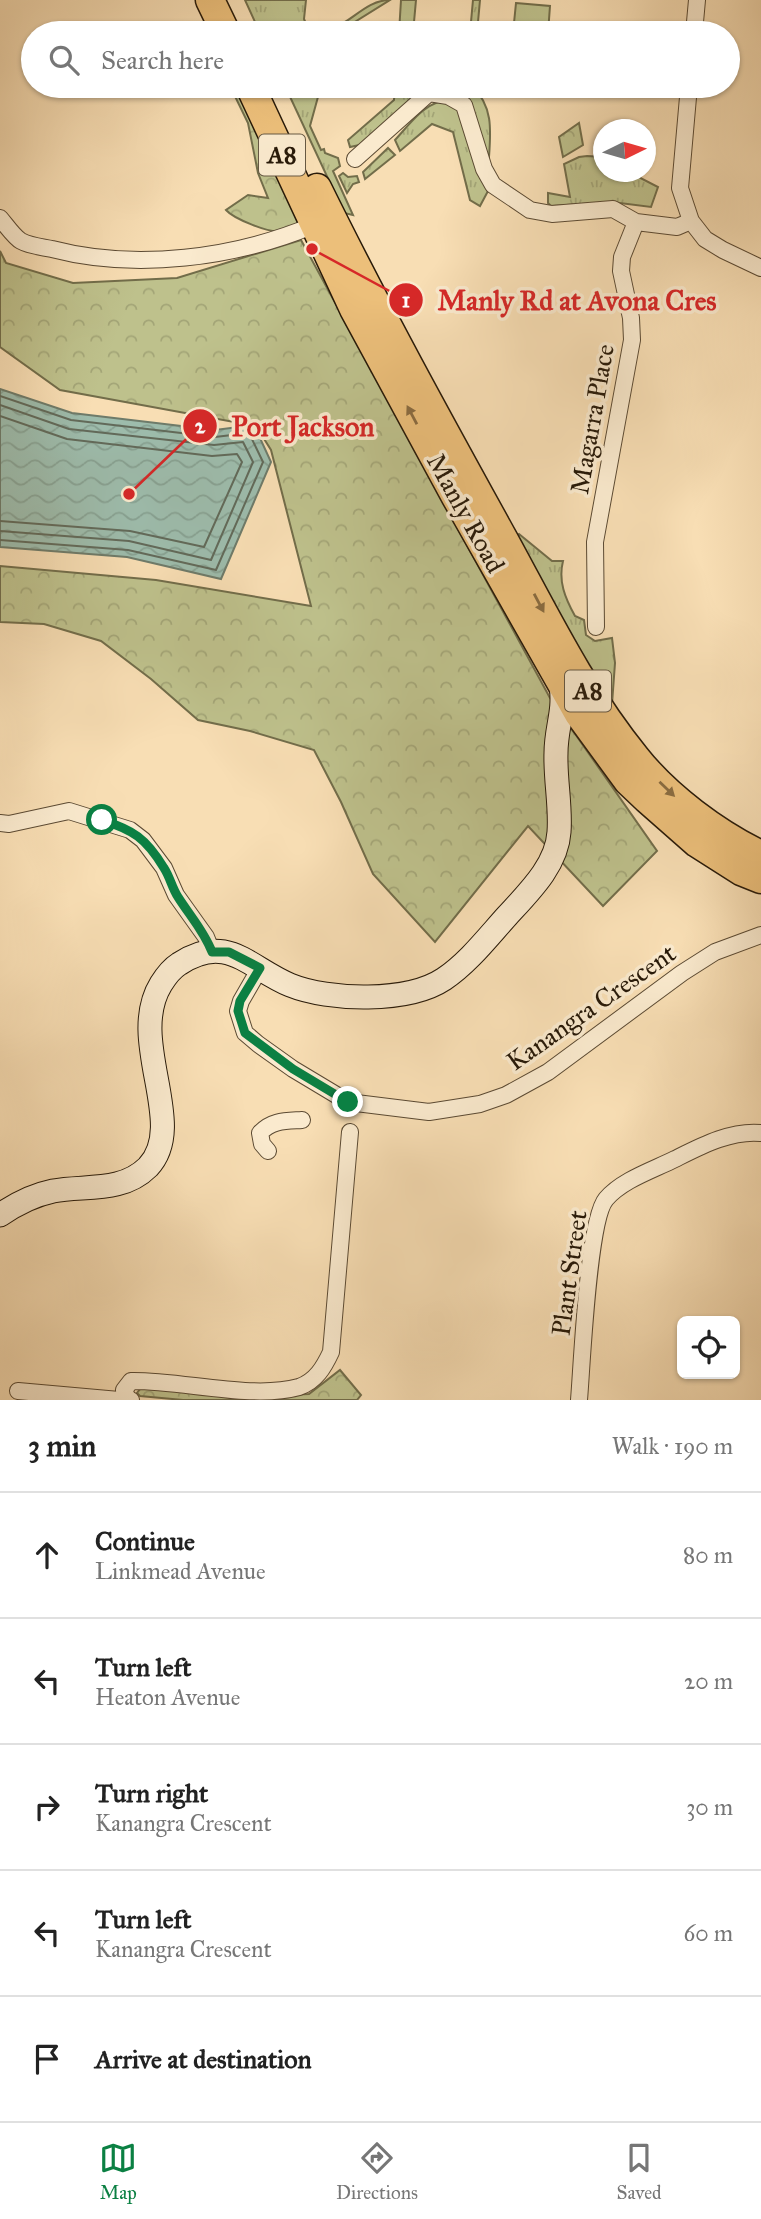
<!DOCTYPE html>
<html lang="en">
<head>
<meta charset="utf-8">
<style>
  :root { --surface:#fff; --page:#f2f2f2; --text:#222; --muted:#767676; --line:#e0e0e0; --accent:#0b8043 }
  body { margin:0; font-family:"IM FELL Great Primer",serif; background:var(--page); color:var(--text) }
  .controls { position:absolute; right:21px; bottom:21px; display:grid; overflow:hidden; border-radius:10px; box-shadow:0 2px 5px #0004 }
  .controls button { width:63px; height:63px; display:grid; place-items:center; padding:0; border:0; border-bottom:2px solid var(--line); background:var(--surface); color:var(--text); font:35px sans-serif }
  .compass { position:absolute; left:593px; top:119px; width:63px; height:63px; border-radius:50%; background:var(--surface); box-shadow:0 2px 5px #0004; rotate:85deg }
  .stop { position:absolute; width:21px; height:21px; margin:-16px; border:5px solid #0b8043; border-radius:50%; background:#fff }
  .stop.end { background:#0b8043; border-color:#fff; box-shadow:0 2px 7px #0008 }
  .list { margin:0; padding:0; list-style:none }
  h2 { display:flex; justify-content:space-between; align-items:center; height:91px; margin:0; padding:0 28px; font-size:30px }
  h2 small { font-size:23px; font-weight:400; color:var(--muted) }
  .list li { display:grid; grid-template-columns:46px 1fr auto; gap:21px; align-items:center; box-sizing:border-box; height:126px; padding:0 28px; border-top:2px solid var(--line) }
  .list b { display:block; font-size:26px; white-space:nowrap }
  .list p { margin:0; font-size:23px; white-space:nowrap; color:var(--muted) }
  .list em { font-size:23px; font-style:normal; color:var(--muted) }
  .icon { flex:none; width:38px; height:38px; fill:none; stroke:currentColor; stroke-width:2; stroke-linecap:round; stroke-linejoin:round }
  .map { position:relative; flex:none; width:761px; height:1400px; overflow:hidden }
  .search { position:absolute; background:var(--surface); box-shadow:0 2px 5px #0004; left:21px; right:21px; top:21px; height:77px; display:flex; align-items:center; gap:18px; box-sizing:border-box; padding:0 24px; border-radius:38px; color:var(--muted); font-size:26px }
  .sheet { height:721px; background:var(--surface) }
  nav { display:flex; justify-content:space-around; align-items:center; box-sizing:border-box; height:98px; border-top:2px solid var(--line); background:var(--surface); font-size:19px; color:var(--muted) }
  nav a { display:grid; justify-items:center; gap:4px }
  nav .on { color:var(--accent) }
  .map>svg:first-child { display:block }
</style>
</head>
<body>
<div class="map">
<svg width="761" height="1400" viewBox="0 0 761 1400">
  <defs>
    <pattern id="grass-tufts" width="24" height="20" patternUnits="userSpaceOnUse" patternTransform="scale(1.75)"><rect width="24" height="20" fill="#bec18c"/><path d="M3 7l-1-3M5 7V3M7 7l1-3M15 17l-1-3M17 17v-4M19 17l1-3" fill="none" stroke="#a3a577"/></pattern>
    <pattern id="forest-crowns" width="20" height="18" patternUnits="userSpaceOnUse" patternTransform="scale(1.75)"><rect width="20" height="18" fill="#bec18c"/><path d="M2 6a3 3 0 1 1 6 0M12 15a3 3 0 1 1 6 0" fill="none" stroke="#a3a577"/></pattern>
    <pattern id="water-waves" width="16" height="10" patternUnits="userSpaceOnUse" patternTransform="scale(1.75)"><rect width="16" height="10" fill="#9dbcac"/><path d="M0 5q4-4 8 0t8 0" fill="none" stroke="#87a192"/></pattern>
  </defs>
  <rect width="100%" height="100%" fill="#f8deb4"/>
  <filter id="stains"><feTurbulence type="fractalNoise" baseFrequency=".00286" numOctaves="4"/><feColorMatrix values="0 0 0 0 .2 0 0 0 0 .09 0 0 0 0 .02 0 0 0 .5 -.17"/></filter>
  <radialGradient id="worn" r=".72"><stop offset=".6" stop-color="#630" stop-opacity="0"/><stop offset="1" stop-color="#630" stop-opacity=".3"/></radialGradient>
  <!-- grass -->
  <path fill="url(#grass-tufts)" stroke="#726d4a" stroke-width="2" d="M245,0H306L304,19L307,26C343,42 357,0 390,0L337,33H260Z
    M401,0H416L413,33H399Z
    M473,0H480L477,33H470Z
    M285,86H321L310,126L321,150L324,149L325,153L338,158L340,166L333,171L353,215L344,213Z
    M395,86H408L412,98L364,144L350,147L348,140L394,100Z
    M461,86H472C493,106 491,130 489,157L460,96Z
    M441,101L459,109L482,179L488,191L480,206L470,200L453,132L432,124L400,151L395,140C409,125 421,107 441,101Z
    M388,148L395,155L365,179L363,172Z
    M587,156L603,157L604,172H629L658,187L651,207L612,202L551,206L548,203V193L570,197L564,164L579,157Z
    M343,173L348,177L357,176L359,182L353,184L347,193L339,176Z
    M519,534L552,561H563C558,581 565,598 575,616L584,620L586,635L595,641L612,638L615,663L612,704L597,688L514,537Z"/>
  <!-- forest -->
  <path fill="url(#forest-crowns)" stroke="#726d4a" stroke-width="2" d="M230,86H239L302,222C295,225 288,229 280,231C269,233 234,219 226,210L248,195L268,198L258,173L248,123Z
    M579,123L583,145L563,157L559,137Z
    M301,240L550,698L657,851L603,906L528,826L435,942L373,874L341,802L314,750L250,731L198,720L151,679L101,641L44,624L0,622V566L156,580L311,606L271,450L256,426L60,390L0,347V251L6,263L73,283L177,278Z
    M340,1370L361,1395L357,1400H183L140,1396L137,1393L141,1388L244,1397L309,1394Z"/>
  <!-- pitch -->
  <path fill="#bec18c" stroke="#726d4a" stroke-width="2" d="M516,3L550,6L548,33H513Z"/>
  <!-- water -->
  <path fill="url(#water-waves)" stroke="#6e7b6a" stroke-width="2" d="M0,389L72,413L215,430L254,425L271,462L221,579L127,557L0,547Z"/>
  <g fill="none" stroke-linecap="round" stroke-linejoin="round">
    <!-- shore -->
    <path stroke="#626a5a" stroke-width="2" d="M0,396L71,420L215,437L249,433L263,462L216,570L128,550L0,540
      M0,405L69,429L214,445L243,442L253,462L211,560L129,541L0,531
      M0,416L67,439L212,456L237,454L242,462L204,547L130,531L0,521"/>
    <defs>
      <path id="street" d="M694,33L697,0
        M689,86L680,188L691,221L705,239L723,250L761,268
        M355,159L429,93L448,96L464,105L484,169L493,185L530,210L552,214L613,209L636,222L677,227L691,221
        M0,218C6,225 14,237 21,241C30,246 43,247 52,249C136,271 235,258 314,225
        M596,627L595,542L632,340L631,318L621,271L622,257L636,222
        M0,823L9,824L69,811L130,830L143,840L164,868L176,895L206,937L212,952
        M260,968L241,1001L238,1011L245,1033L258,1044L293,1069L348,1102L429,1112L480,1104L506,1095L548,1072L682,973L715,952L761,935
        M268,1151L262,1144L260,1133C272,1120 286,1121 302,1120
        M18,1391L119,1400
        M131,1400L128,1399L124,1390L131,1381C181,1380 252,1400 299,1387C316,1381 324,1367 331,1352L350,1132
        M579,1400C582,1365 588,1220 606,1199C622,1180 653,1170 675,1159C701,1146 731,1130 761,1133"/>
      <path id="secondary" d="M0,1215C16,1204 34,1195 53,1191C85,1185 122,1193 148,1167C189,1124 126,1041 161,984C166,976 171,969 179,964C227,932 249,968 290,985C329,1001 408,1003 444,979C468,963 488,937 507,916C529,892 557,865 559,832C561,806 555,779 556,753C556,727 565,712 561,685"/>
      <path id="highway" d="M210,0L226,33
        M250,86L354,309L456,497L579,714L628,781L647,799L697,843L741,871L761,879
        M317,188C376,308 440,424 504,540C545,615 582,692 636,758C667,797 717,834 761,855"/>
    </defs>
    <!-- street casing -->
    <use href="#street" stroke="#5b4a33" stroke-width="18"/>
    <!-- secondary casing -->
    <use href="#secondary" stroke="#271908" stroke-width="25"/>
    <!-- highway casing -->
    <use href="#highway" stroke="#271908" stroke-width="31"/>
    <!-- street -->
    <use href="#street" stroke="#faeace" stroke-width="16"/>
    <!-- secondary -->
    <use href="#secondary" stroke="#faeace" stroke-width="23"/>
    <!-- highway -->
    <use href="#highway" stroke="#ecbf7a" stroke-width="28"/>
  </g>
  <!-- one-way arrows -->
  <defs><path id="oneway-solid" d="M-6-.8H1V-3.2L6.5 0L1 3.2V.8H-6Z" transform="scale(1.75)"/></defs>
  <g fill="#8a6c41">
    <use href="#oneway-solid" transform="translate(412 415) rotate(-118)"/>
    <use href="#oneway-solid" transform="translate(539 603) rotate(62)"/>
    <use href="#oneway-solid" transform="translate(667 789) rotate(44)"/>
  </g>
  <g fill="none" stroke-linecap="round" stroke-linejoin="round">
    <!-- route -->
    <path stroke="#0b8043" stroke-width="9" d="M102,820C133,830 146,838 164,868C170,877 172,888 178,897C190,916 204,931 212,952H229L260,968L240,1001L238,1011L245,1033L293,1069L348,1102"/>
  </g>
  <g text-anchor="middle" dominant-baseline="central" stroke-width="7" stroke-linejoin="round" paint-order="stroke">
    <!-- shield labels -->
    <g fill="#faeace" stroke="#665843" stroke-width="2">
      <rect x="259" y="134.5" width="46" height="41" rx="5"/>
      <rect x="565" y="670.5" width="46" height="41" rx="5"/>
    </g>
    <g font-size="24" font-weight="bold" fill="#271908">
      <text x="282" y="155">A8</text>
      <text x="588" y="691">A8</text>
    </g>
    <!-- street labels -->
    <g font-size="26" fill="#271908" stroke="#faeace">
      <text transform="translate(592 419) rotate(-80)">Magarra Place</text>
      <text transform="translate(466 513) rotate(61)">Manly Road</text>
      <text transform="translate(591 1007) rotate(-35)">Kanangra Crescent</text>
      <text transform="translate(569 1273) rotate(-82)">Plant Street</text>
    </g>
  </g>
  <!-- callouts -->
  <path fill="none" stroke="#d62828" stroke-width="2.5" d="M312 249L406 300M129 494L200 426"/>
  <g fill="#d62828" stroke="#faeace" stroke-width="2.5">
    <circle cx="312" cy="249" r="7"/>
    <circle cx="129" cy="494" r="7"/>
    <circle cx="406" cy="300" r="18"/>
    <circle cx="200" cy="426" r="18"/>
  </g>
  <g font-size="21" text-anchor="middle" font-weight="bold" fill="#fff">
    <text x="406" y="307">1</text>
    <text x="200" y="433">2</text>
  </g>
  <g font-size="28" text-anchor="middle" font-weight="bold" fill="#d62828" stroke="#faeace" stroke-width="7" stroke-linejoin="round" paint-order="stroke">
    <text x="577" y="310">Manly Rd at Avona Cres</text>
    <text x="303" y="436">Port Jackson</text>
  </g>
  <rect width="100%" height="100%" filter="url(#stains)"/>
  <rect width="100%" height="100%" fill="url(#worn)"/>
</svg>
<div class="controls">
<button><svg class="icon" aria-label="locate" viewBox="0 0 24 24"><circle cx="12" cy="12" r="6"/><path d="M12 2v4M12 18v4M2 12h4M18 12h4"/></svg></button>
</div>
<svg class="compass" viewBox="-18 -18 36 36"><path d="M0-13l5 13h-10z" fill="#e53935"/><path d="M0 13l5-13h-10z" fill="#767676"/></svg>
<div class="stop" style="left:102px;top:820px"></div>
<div class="stop end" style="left:348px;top:1102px"></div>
<div class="search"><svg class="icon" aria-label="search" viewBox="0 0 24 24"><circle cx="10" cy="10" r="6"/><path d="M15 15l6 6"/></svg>Search here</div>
</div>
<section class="sheet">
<h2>3 min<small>Walk · 190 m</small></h2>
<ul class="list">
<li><svg class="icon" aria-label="ahead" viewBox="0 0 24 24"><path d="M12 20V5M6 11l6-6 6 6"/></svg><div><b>Continue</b><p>Linkmead Avenue</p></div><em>80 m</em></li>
<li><svg class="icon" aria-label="left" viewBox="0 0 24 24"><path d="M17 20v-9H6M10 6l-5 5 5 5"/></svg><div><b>Turn left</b><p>Heaton Avenue</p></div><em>20 m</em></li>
<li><svg class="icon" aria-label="right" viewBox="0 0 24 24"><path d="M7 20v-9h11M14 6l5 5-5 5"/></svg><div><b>Turn right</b><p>Kanangra Crescent</p></div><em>30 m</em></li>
<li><svg class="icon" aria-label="left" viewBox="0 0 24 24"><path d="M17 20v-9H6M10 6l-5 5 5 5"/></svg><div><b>Turn left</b><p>Kanangra Crescent</p></div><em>60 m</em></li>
<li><svg class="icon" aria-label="arrive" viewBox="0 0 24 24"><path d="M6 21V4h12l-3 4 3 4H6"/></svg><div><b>Arrive at destination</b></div></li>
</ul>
</section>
<nav>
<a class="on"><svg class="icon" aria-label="map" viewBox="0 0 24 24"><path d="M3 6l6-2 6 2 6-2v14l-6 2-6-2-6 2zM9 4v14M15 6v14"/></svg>Map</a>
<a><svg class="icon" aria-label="directions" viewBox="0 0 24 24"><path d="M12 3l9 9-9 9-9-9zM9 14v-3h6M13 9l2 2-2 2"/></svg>Directions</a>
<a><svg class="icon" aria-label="saved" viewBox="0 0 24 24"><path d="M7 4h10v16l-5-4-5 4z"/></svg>Saved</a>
</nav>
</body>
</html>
